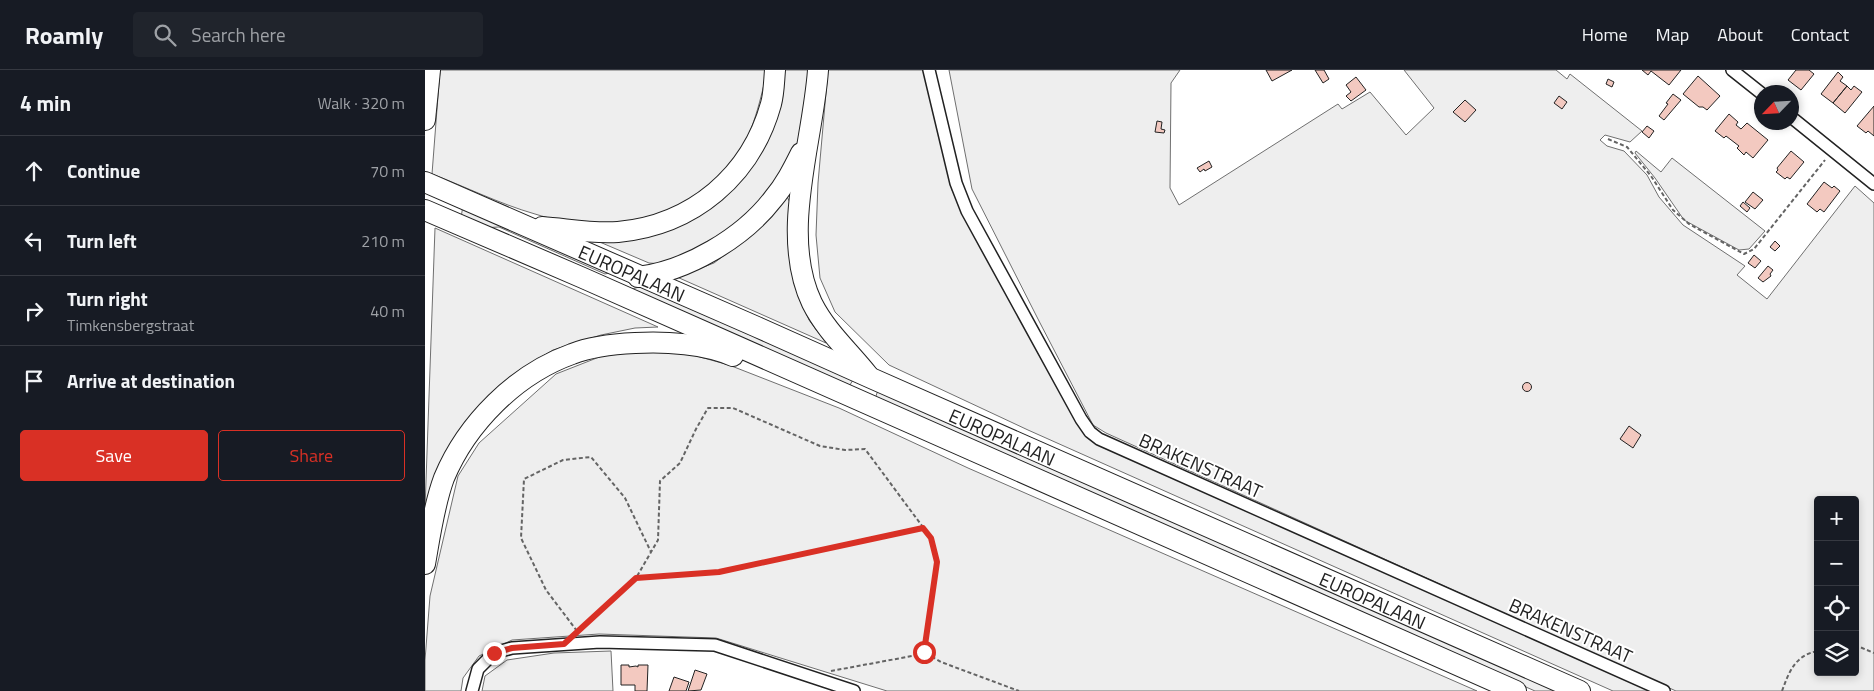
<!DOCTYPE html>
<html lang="en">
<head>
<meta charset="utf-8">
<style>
  :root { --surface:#171b24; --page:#20242c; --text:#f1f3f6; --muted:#9ea1a6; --line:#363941; --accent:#d93025 }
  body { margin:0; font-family:"Titillium Web",sans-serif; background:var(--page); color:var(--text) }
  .controls { position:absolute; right:15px; bottom:15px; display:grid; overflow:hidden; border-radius:5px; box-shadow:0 2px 8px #0003 }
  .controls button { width:45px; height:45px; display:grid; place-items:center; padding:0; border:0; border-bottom:1px solid var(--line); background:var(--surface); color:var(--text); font:25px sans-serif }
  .compass { position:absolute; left:1329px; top:15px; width:45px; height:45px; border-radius:50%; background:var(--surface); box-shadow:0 2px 8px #0003; rotate:245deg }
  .stop { position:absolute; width:15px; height:15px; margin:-11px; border:4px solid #d93025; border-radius:50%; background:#fff }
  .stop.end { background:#d93025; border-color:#fff; box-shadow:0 1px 5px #0008 }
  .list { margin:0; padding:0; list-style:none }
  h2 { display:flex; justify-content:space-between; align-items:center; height:65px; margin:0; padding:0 20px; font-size:21px }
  h2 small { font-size:16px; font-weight:400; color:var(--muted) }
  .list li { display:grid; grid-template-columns:32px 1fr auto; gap:15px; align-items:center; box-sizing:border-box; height:70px; padding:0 20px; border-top:1px solid var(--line) }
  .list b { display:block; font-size:19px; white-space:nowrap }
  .list p { margin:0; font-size:16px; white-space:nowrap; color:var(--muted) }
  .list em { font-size:16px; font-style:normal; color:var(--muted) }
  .actions { display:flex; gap:10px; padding:15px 20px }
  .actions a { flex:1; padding:11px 0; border:1px solid var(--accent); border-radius:5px; text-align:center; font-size:18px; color:var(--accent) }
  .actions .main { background:var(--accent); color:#fff }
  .icon { flex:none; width:28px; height:28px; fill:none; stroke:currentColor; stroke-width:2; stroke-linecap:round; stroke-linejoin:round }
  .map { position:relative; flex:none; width:1449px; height:621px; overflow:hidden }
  header { display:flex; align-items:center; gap:30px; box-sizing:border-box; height:70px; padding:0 25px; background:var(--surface); border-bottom:1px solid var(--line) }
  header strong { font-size:24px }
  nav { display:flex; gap:28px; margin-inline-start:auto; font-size:18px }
  .search { width:350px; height:45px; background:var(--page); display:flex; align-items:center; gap:12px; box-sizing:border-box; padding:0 18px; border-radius:5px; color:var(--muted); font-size:19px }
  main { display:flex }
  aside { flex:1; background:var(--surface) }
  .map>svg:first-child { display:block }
</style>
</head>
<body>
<header>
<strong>Roamly</strong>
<div class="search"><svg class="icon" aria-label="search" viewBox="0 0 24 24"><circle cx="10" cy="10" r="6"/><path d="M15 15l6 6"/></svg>Search here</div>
<nav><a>Home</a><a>Map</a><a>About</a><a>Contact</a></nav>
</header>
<main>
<aside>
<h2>4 min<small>Walk · 320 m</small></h2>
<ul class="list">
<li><svg class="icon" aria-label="ahead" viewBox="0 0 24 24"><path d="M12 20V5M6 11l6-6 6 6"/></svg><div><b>Continue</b></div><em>70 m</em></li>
<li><svg class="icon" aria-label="left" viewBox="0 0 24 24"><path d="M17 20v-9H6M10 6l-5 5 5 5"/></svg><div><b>Turn left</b></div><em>210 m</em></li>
<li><svg class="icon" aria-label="right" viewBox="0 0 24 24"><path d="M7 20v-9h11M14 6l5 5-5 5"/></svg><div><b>Turn right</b><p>Timkensbergstraat</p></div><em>40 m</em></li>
<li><svg class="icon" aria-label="arrive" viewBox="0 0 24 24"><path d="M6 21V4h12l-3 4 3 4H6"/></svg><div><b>Arrive at destination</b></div></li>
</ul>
<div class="actions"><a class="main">Save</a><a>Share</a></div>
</aside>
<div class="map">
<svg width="1449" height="621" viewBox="0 0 1449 621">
  <rect width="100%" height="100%" fill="#fff"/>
  <!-- green -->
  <path fill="#eee" stroke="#6f6f6f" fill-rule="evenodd" d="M15,0H342V2C334,35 327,69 305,96C259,152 175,165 110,144C75,134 41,117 7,104Z
    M358,0H386L373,75L339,132L277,179L238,194L224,193L170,170L294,130L315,112L332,89L342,72Z
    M403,0H499L527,120L657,360L1228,621H1188L603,360L464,295L410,242L395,208L391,165L393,113Z
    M524,0H755L746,13L745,118L754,135L913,34L917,39L945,22L981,65L1009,38L979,0H1131L1142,9L1145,4L1217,61L1205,72L1180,65L1175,70L1182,76L1199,81L1222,105L1234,127L1258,155L1320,196L1312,205L1342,229L1430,116L1449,133V621H1251L681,363L668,355L614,251L547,119ZM1393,430H1430V602H1393Z
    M1211,81L1236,102L1247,88L1340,161L1324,179L1314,180L1259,150L1230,108L1210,83Z
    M362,127L366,134L380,240L384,250L401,273L252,207L289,193L314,174Z
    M38,135L188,202L180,204L74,157L55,158L36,148Z
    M10,158L233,257L210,258L176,265L128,280L93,301L62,328L0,439Z
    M217,216L428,310L423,318L204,220Z
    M187,282H257L304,295L414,338L543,398L1052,621H462L291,568L174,564L87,570L54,586L38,608L36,621H0V590L5,526L33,406L54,373L131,304Z
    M453,320L1134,621H1110L450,329Z
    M186,581L188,621H57L60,606L82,590L129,583Z"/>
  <!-- building -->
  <path fill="#f3c9c0" stroke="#222" d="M841,0H867L847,11Z
    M890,0H899L904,9L898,13Z
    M1217,0H1256L1244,15L1226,1L1223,5Z
    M1371,0H1384L1389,4L1376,20L1363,10Z
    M1413,2L1418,7L1415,11L1422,16L1408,33L1396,24Z
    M1273,6L1295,26L1282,40L1278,37H1274L1258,24Z
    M931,7L941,20L926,31L921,26L926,22L921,15Z
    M1183,9L1189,12L1187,17L1181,14Z
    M1422,16L1426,20L1429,16L1437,22L1420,43L1408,33Z
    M1248,24L1256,30L1239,50L1234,46L1243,34L1241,33Z
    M1134,26L1142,32L1137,39L1129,33Z
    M1040,30L1051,40L1040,52L1028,42Z
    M1449,36V66L1443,61L1441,63L1432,56Z
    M1304,44L1313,52L1311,55L1316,59L1322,53L1343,70L1328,88L1321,82L1319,85L1312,78L1314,76L1301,66L1299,68L1290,61Z
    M732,51L737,52L736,59L740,60L739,63L730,62Z
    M1222,56L1229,61L1224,68L1217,62Z
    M1366,81L1379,92L1365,109L1362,107L1360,109L1351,102L1353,100L1352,98Z
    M784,91L787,97L780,101L779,99L775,102L772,98Z
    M1399,112L1407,118L1409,116L1415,121L1399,142L1395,139L1392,142L1382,134Z
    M1328,122L1338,130L1330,139L1320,132Z
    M1318,132L1325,138L1322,142L1315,136Z
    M1350,171L1355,176L1350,181L1345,177Z
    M1329,185L1336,191L1330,198L1323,193Z
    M1343,196L1348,200L1345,204L1346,206L1338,212L1333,208Z
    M1097.5 317a4.5 4.5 0 1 1 9 0a4.5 4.5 0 1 1-9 0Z
    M1204,356L1216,365L1208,378L1195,369Z
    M196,595H204V597L211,596L213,597V595H223L222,621H210V615H196Z
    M270,600L282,604L276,620L263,621Z
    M249,607L264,612L261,621H244Z"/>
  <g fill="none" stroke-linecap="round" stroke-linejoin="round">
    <defs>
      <path id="street" d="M504,0L531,113L542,141L656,349L665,362L674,369L1239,621
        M1307,0L1336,23
        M1366,47L1449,114
        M47,621L53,599L69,583L87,578L175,572L290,575L429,621"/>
      <g id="highway">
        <path d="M393,0C388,73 354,164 387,233C401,261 424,281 443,305"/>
        <path d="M0,50L5,0"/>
        <path id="s1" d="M0,112L332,257L446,308L1155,621"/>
        <path d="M0,140L158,208L1091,621"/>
        <path d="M117,157C143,159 168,164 193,162C268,155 326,106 346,34C349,23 349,11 350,0"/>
        <path d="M213,207C262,201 318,168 348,129C360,115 368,99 376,83"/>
        <path d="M0,494C5,466 9,435 19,408C42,353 91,304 147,284C167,276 189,274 210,273C240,271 281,274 308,286"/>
      </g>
    </defs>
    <!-- street casing -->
    <use href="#street" stroke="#222" stroke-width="14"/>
    <!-- highway casing -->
    <use href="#highway" stroke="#222" stroke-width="22"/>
    <!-- path -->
    <path stroke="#646464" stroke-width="2" stroke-dasharray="4 2.5" stroke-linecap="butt" d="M1183,69L1202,77L1226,106L1248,140L1264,154L1319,184L1329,179L1400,90
      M211,508L294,502L498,458
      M156,560L211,508L233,470L235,411L255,393L271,359L283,338H308L395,376L420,380L440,379L506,468L513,492L499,582
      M152,561L121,520L96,468L99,409L138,390L166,387L200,428L226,482
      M1430,575L1449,583
      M406,601L487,586L499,582L516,592L594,621
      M1357,621C1364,602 1370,585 1393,581"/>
    <!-- street -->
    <use href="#street" stroke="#fff" stroke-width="11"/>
    <!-- highway -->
    <use href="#highway" stroke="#fff" stroke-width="20"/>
  </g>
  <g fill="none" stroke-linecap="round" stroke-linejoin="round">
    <!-- route -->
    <path stroke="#d93025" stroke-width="6" d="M69,583L87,578L139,574L211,508L294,502L498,458L506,468L512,492L499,582"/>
  </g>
  <g text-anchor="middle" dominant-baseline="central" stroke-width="4" stroke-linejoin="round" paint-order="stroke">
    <!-- street labels -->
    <g font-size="19" fill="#222" stroke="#fff">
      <text stroke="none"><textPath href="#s1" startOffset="226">EUROPALAAN</textPath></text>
      <text stroke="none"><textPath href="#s1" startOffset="631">EUROPALAAN</textPath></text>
      <text transform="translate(776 395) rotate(24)">BRAKENSTRAAT</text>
      <text stroke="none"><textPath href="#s1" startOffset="1036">EUROPALAAN</textPath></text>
      <text transform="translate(1146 560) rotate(24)">BRAKENSTRAAT</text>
    </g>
  </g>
</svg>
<div class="controls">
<button>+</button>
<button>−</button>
<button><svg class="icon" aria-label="locate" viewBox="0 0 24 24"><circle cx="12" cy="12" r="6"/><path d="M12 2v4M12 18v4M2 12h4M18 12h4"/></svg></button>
<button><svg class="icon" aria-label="layers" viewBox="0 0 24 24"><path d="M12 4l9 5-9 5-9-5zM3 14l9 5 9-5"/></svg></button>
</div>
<svg class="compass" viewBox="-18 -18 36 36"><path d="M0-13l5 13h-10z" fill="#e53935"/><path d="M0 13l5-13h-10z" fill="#9ea1a6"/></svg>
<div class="stop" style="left:499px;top:582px"></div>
<div class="stop end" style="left:69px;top:583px"></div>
</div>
</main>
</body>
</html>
